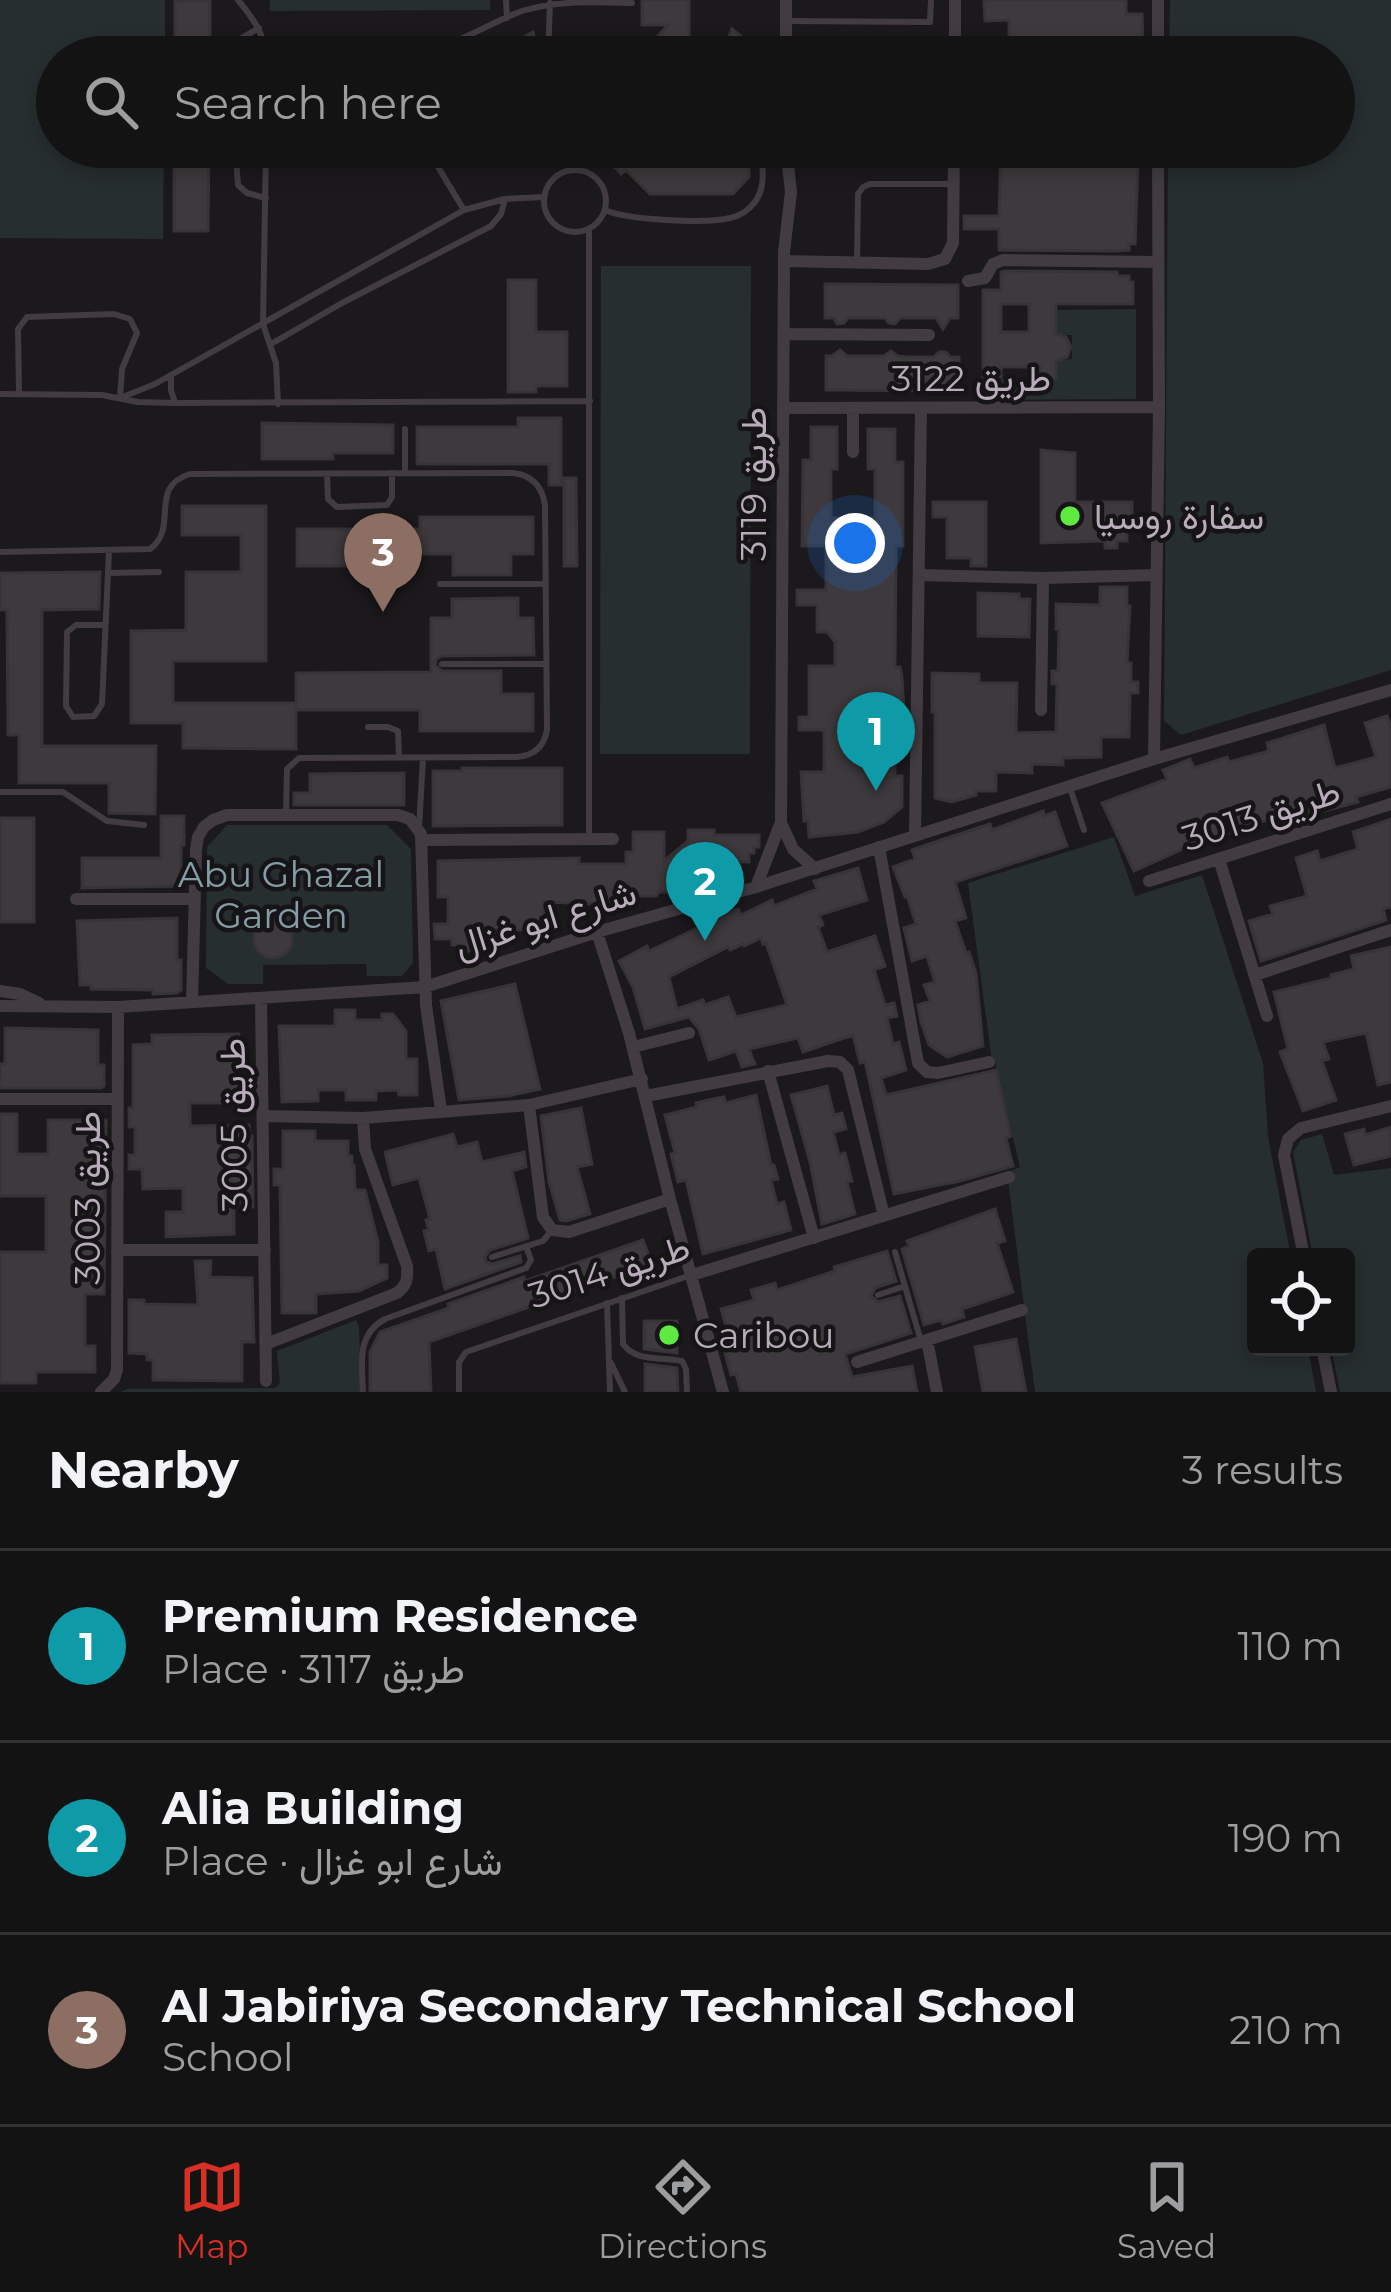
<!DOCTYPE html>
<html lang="en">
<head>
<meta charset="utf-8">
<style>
  :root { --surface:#141314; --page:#212022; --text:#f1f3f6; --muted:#9d9ea0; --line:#333234; --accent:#d93025 }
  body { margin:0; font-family:Montserrat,Vazirmatn,sans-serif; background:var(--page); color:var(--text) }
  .controls { position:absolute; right:36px; bottom:36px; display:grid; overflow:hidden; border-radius:12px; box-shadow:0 6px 18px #0003 }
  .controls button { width:108px; height:108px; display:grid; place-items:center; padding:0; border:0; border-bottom:3px solid var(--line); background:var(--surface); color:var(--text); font:60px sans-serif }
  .you { position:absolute; left:855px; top:543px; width:42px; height:42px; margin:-30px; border:9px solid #fff; border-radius:50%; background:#1a73e8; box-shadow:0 0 0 18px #1a73e833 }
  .badge { display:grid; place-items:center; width:78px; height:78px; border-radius:50%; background:var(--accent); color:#fff; font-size:39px; font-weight:700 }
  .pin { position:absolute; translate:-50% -99px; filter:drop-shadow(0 3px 6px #0008) }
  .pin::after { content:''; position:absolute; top:63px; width:42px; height:36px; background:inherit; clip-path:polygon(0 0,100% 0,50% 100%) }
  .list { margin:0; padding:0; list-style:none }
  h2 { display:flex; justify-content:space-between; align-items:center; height:156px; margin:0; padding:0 48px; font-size:51px }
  h2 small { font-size:39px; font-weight:400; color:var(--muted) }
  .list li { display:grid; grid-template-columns:78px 1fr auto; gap:36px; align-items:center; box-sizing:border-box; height:192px; padding:0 48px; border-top:3px solid var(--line) }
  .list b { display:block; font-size:45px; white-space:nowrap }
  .list p { margin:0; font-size:39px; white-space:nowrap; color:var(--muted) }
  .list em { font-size:39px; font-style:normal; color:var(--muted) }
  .icon { flex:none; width:66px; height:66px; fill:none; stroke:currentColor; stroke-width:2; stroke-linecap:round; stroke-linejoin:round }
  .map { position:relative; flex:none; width:1391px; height:1392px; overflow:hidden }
  .search { position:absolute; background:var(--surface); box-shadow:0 6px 18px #0003; left:36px; right:36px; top:36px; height:132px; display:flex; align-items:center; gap:30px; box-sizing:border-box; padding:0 42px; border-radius:66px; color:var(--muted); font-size:45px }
  .sheet { height:732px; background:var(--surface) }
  nav { display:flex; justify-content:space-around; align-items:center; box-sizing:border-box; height:168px; border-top:3px solid var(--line); background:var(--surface); font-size:33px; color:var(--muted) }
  nav a { display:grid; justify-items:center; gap:6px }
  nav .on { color:var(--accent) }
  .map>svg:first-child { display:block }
</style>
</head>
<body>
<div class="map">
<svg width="1391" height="1392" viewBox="0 0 1391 1392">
  <rect width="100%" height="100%" fill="#1b191b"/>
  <!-- green -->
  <path fill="#272e30" d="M0,0H165V57H57V147H164L163,239L0,238Z
    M270,0H490V10L270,11Z
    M1170,0H1391V670L1181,735L1164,721L1168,147H1334V57H1169Z
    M601,266H751L750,754H600Z
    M1136,309V399L982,400V379H1056V360L1072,359V335H1057V310Z
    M227,825H387L411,849L413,963L402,976H367L366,964L263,965V984H228L206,968L207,847Z
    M1114,837L1135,896L1202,875L1263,1063L1268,1137L1291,1257H1256V1347H1308L1316,1392H1035L1007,1172L1020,1167L995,1062L992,1061L968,883Z
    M1322,1134L1334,1175L1391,1168V1392H1340L1331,1347H1346V1257H1313L1293,1152L1301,1140Z
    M356,1320L359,1326L361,1392H120L127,1389L275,1388L280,1383L277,1351Z"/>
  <!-- building -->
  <path fill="#3d393c" stroke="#373336" stroke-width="3" fill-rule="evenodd" d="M642,0H689V45H726L732,29L751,44L742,57H639L668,25H642Z
    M984,0H1126V14H1142L1143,45L1097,46V57H1009V20L985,21Z
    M175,1H210V57H175Z
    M533,32L539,57H499L515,42Z
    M174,147H209L208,231H174Z
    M616,147H733V157H749V177L733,194H650L626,170L621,174L605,157Z
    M1001,147H1143V162H1138L1135,244H1129V250L1117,251L999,250V229H964V216H999Z
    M1005,271L1117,272V276H1129V282H1133V304H1056V334L1066,337L1071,347L1067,357L1056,361V378H1040V367H1001V377H983V290H1001V272ZM1001,304H1029V332H1001Z
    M508,280H536V332H567V386H536V392H508Z
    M825,284L958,285V318H950L943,329L936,318H900L895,324L889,323L885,318H848L844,323L837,324L834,318H825Z
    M840,350L847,356H884L891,351L898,356L907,357H934L939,352H946L950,357H959V391L826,390V356H832Z
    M518,418H561V485H549V464H417V427H518Z
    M262,423L393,425V453H333V459H262Z
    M811,427H837V469H831V518H875V469H868V429H895V462H903V546H896L895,667H900L902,678L905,726H895L901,746L895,749V776H902V807L884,822L858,832L809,837L808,820L804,821L801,772H824V730H799V717H809V666H835V642L827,632H817V605H797V590H826V546H802L803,460H811Z
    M1041,450L1075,453V502H1132V531H1127V541H1117V548H1105V541L1041,543Z
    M564,478H576L577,566H564Z
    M933,502H986V566H971V558H947V517H933Z
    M182,506H266V661H173V703H296V749L183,748V723H131V631L186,630V572H241V535H182Z
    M420,517H533V554H511V575H453V554H410L411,566H297V529H420Z
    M100,572L99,609L42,610V746H156L155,814L109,813V783H19V735H8L7,610H0V573Z
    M1100,587H1127V606H1130L1127,663H1131V682H1138V693H1130L1129,737H1101V757L1063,758V765L1032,764V773L996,772V791H976V795L952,802L935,798V712H932V673L979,674V683H1017L1016,733L1056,732L1057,684H1052V671H1058L1059,629H1056V604L1100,605Z
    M978,593L1019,594V599H1030L1029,637L978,636Z
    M518,598V618H533L534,655L442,656L436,659L435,665L442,671H501V694H533V731H420V710H296V673L431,672V618H452V599Z
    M1387,716L1391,728V787L1356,797L1358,802L1321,812L1320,808L1289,818L1288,814L1248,826V828L1192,845L1134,871L1102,803L1167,779L1163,770L1186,761L1190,759L1194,768L1227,757L1229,762L1269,751L1267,743L1324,725L1335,768L1376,757L1365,723Z
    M462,768H562V825L433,826V771H462Z
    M404,773V805H294V793H310V774Z
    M1043,811L1044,816L1055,812L1067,846L955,882L966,918L955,921L966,953L969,952L976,973L983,1046L947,1057L929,1045L921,1022L918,1005L930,1001L924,985L935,982L927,956L912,961L904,928L916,924L907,896L905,897L893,867L915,859L912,850L935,842L990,824L992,830Z
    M161,816H184V845H181V886L82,888V858H161Z
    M0,818H34V922H0Z
    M1391,819V907L1383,909L1386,920L1261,961L1249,921L1273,914L1270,906L1307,896L1296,858L1317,851L1320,861L1358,849L1353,832Z
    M688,830H714V835H759V847H754V853H749V862H714V874H675V892H659L656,896H621V905L544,902V928L504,931V939L460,954V945H452V939H435L434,924H448V897H438V861L579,858V864H626V852H633V832H664V861L688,841Z
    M858,868L867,900L819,915L823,925L818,927L827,952L875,936L885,966L874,970L885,1005L894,1003L897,1016L887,1018L893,1044L899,1042L906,1070L881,1078L886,1095L996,1070L1011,1136L1006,1138L1013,1166L960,1181L894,1194L865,1061L860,1063L853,1035L803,1052L798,1038L749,1049L755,1064L742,1067L736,1051L709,1060L699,1029L689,1017L645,1029L633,987L619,961L647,946L649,951L738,909L741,915L772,900L774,906L817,889L814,881ZM761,938L763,944L766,943L787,1005L736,1017L728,997L705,1005L703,1000L677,1009L669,977L728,947L730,950L743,944L744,946Z
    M177,918V960H181V990L177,993L153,994V990L91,989V985H80L77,921Z
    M254 939a19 19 0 1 1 38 0a19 19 0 1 1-38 0Z
    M1391,947V1082L1378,1085L1366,1033L1323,1042L1329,1059L1322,1061L1336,1100L1303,1111L1280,1052L1288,1049L1274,992L1331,978V975L1354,969L1351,956Z
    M515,984L540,1089L508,1096L459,1100L441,1001Z
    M335,1010H355V1020H382V1014H393L406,1031V1059H417V1095H399L398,1090L376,1091V1100H346V1090H318V1101L282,1102L279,1026H335Z
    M5,1028L98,1030V1065H104V1086L101,1088H0V1064H5Z
    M239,1034V1050H242V1064H239V1103H190V1126L249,1125L250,1136H252L253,1207H234V1234L166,1237V1212H183V1188L143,1189L142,1169H129V1155H135V1127H129V1108H133V1045L152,1044V1035Z
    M827,1086L834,1115L842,1113L846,1129L833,1132L839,1155L845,1153L852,1181L847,1182L855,1214L822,1224L810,1162L791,1095Z
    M756,1095L771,1165H774L778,1179L771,1180L777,1204L784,1202L791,1230L703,1254L686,1180L678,1182L671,1154L675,1153L665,1115L697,1107L696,1103L708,1100L724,1097L726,1103Z
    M581,1108L592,1164L577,1167L590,1214L566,1221L560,1220L549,1182L541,1116Z
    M0,1114H17V1154H48V1120H106L104,1294H85V1346H95V1372H36V1383H0V1252H46V1196H0Z
    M1391,1127V1156L1354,1165L1345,1134L1364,1129L1365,1135Z
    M283,1131H315V1141H348V1156H352V1165H354L355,1190H365L378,1242V1265H387V1278L359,1291L316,1294V1313H282L280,1185H274V1169H283Z
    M453,1134L457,1147L477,1142L482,1162L524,1152L526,1167L512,1171L528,1238L490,1250L485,1257L486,1262L492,1264L520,1256L521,1262L445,1289L436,1249L429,1251L424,1231L429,1230L426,1220L430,1219L419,1178L393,1185L385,1152Z
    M995,1209L1005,1241L997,1243L1013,1292L962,1309L964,1317L943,1324L941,1320L924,1325L902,1249L909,1246L907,1241Z
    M643,1240L652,1264L429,1342L431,1392H370V1352L380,1332L449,1308L448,1304L524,1277L525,1281Z
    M887,1251L896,1281L875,1288L871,1296L878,1302L900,1296L911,1333L845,1354L852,1377L912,1366L917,1392H741L736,1374L731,1375L722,1341L730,1339L721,1309L754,1300L751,1290L775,1283L777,1290L835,1271L834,1267Z
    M195,1261H211L210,1277L252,1278L254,1342H242V1381L153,1380V1360H147V1354L129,1353V1300H144V1304L198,1305Z
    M644,1321H677V1353L644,1349Z
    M1016,1339L1026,1392H983L975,1347Z
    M645,1364L677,1368L678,1392H645Z"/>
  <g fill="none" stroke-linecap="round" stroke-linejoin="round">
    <!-- service -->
    <path stroke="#423c42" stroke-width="6" d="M238,0C252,17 265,34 266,57
      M506,0L507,18
      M788,21L930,22L931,0
      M266,49C305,29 365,55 411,52C453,49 484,25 522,11C558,0 595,2 632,3
      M753,54L755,57
      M235,57L240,39L259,28
      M548,57L550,3
      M235,147L238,185L247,193L266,198
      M266,147L263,324L276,363L278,404
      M426,147L464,210
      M544 201a31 31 0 1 1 62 0a31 31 0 1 1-62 0Z
      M605,210C627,220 706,224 730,218C739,216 748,211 754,203C767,188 762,165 761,147
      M589,229V839
      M857,263L858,194L863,187L870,184H954
      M271,344L342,303L491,226L501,214L505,199
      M171,375V390L175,403
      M19,393L18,329L27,317L114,314L130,319L137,333L122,369L120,398L155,384L464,210L505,199L544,197
      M0,394L102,395L138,402L175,403L590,401
      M405,473V429
      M327,474L328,499L337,507L387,505L392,497V473
      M0,552L150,549C180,527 147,487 190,474L513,473C532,475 542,486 545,505L547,730C544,747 533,756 516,757L299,758L287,769L286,814
      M108,573L159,572
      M440,584H546
      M105,625H76L67,632L66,706L73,717L94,716L102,704L109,551
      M442,664H546
      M368,727H388L398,731L399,758
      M1070,788L1084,830
      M0,792H63L107,821L144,825
      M419,828L423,758
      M895,1252L921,1341
      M492,1257L543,1241L552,1230
      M878,1295L905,1286
      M622,1298L623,1344C637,1363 661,1356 682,1361L686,1369L687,1392
      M607,1303L610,1392
      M611,1363L625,1392
      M363,1392C362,1363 356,1335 385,1319L526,1268L531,1260L526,1246
      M459,1392V1362L466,1352L688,1276"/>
    <!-- minor -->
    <path stroke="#423c42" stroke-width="12" d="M786,57V0
      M955,57V0
      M1158,57V0
      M784,261L928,264L945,259L953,243L954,147
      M968,281L985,278L993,264L1003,260L1158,262
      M785,334L929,335
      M783,408L1159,407
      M853,452V409
      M919,575L1043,578L1156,575
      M1041,710L1043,578
      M1154,759L1159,407L1158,147
      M781,823L793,849L815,869
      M915,836L921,408
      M421,840L613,839
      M879,847L918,1063L927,1072L938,1073L989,1062
      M1219,859L1267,1016
      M1149,881L1391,804
      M756,887L781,822L784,252L791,192L786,147
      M76,899H195
      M597,932L629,1033L670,1199L723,1392
      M1255,975L1391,930
      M0,991L20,994L39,1003
      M261,998L266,1381
      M192,1002L196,850L198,837L204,827L213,820L227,815H398L410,819L421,834L426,1005L441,1110
      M0,1006L118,1007L425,987L597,932L756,887L1154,759L1391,690
      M633,1047L689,1033
      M768,1071L814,1238
      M646,1096L828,1061L840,1062L848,1070L884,1216
      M0,1099H118
      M529,1105L543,1217L552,1230L569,1232L670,1199
      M264,1116L363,1118L529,1105L642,1079
      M117,1250H265
      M1304,1257L1284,1155L1288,1139L1301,1128L1391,1106
      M692,1275L1009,1177
      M927,1340L937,1392
      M266,1344L397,1293C407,1285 408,1279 407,1266L365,1149L363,1118
      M1322,1347L1331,1392
      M857,1362L1022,1310
      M101,1392L114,1379L117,1370L118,1007"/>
  </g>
  <!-- markers -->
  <g fill="#5fea42" stroke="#161416" stroke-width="4.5">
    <circle cx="1070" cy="516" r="12"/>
    <circle cx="669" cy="1335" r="12"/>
  </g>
  <g text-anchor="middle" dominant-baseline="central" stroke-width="9" stroke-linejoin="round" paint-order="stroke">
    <!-- street labels -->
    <g font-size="36" fill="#b8acba" stroke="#161416">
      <text x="971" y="378">طريق 3122</text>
      <text transform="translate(753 484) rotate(-90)">طريق 3119</text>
      <text transform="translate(1261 814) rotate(-18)">طريق 3013</text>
      <text transform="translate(545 918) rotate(-17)">شارع ابو غزال</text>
      <text transform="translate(233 1125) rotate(-91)">طريق 3005</text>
      <text transform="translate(87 1198) rotate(-90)">طريق 3003</text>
      <text transform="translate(609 1271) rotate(-18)">طريق 3014</text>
    </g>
    <!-- poi labels -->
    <g font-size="36" fill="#b8acba" stroke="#161416" text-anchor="start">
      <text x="1094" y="516">سفارة روسيا</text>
      <text x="693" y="1335">Caribou</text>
    </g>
    <!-- park labels -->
    <g font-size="36" fill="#849da4" stroke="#161416">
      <text x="281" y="874">Abu Ghazal<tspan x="281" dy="41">Garden</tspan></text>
    </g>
  </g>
</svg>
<div class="controls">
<button><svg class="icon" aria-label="locate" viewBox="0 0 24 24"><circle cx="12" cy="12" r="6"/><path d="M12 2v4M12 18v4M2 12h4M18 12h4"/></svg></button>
</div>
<div class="you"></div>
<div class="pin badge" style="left:876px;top:791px;background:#0f9aa8">1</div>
<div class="pin badge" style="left:705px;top:941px;background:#0f9aa8">2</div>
<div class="pin badge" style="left:383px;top:612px;background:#8d6e63">3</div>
<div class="search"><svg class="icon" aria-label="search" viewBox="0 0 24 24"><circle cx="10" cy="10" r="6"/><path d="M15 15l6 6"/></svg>Search here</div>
</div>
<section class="sheet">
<h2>Nearby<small>3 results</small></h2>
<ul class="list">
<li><span class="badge" style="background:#0f9aa8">1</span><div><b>Premium Residence</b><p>Place · طريق 3117</p></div><em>110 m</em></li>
<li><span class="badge" style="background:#0f9aa8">2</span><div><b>Alia Building</b><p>Place · شارع ابو غزال</p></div><em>190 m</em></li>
<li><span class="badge" style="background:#8d6e63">3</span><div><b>Al Jabiriya Secondary Technical School</b><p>School</p></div><em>210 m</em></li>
</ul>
</section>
<nav>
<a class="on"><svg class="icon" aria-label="map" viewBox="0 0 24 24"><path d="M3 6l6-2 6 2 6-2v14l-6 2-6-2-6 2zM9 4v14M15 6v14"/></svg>Map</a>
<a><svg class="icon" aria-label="directions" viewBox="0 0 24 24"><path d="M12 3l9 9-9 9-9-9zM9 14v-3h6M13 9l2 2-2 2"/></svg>Directions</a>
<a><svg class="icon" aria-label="saved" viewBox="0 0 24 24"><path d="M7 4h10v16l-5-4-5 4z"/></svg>Saved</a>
</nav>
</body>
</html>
